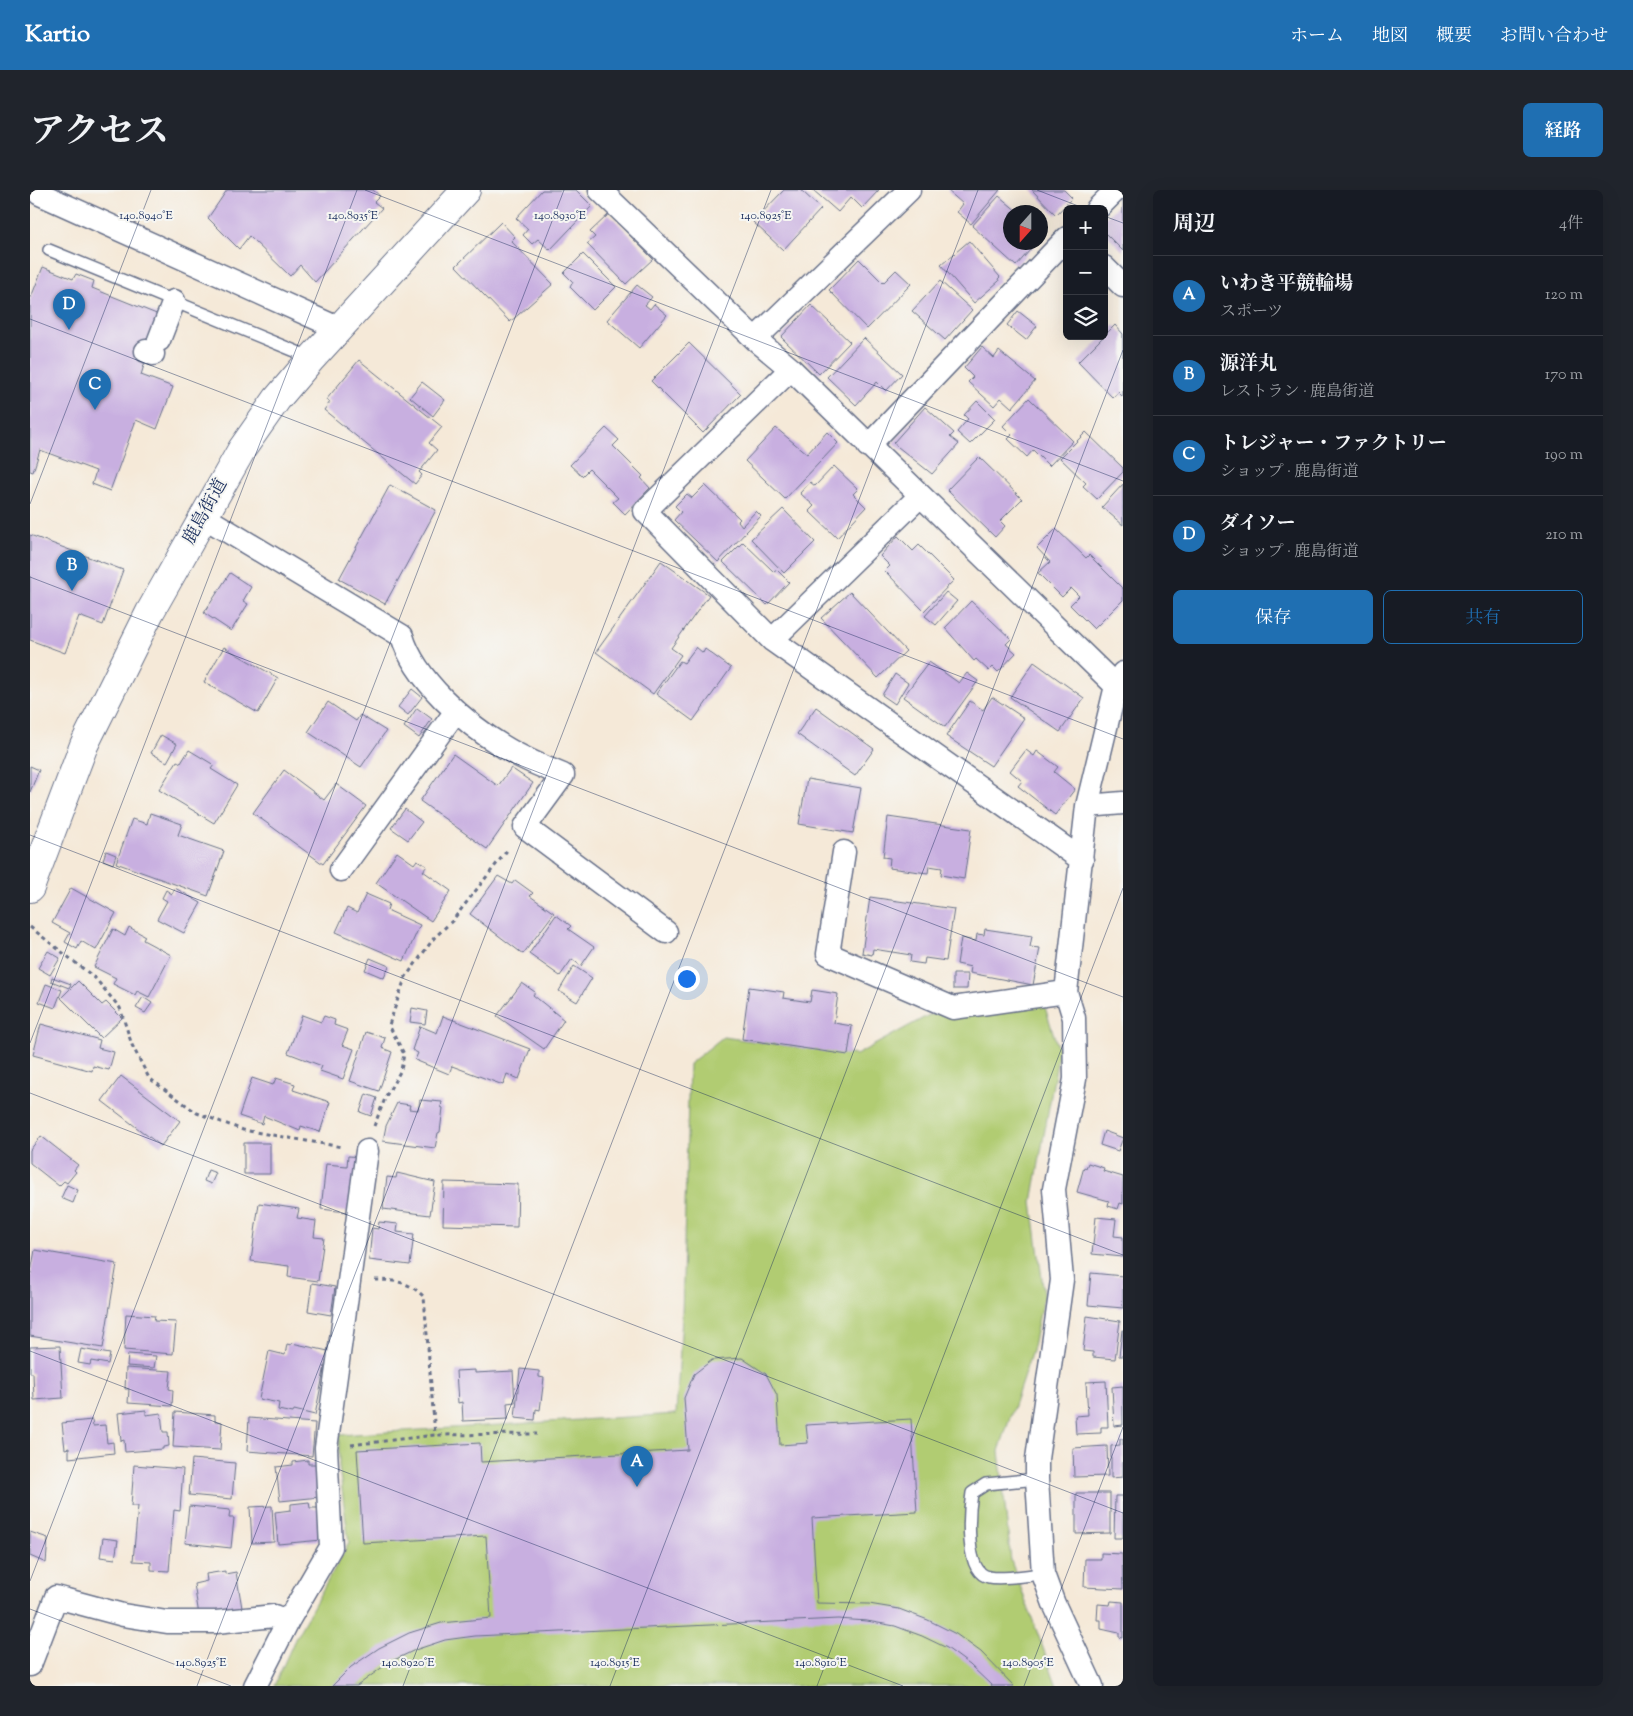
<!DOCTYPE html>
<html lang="ja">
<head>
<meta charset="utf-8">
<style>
  :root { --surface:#171b24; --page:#20242c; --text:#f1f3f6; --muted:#9ea1a6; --line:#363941; --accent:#1f6fb2 }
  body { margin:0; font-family:"Sorts Mill Goudy","Noto Serif JP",serif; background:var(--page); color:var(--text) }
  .controls { position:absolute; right:15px; top:15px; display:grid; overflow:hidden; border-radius:8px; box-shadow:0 5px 20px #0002 }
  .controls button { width:45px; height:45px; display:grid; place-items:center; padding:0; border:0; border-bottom:1px solid var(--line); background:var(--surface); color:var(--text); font:25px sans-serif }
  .compass { position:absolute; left:973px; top:15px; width:45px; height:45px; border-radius:50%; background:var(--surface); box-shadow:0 5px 20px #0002; rotate:201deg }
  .you { position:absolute; left:656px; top:788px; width:18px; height:18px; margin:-12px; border:4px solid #fff; border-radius:50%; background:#1a73e8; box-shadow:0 0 0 8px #1a73e833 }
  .badge { display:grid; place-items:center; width:32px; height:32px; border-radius:50%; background:var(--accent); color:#fff; font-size:16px; font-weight:700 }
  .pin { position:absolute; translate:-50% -41px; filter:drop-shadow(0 1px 2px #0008) }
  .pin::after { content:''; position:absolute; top:26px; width:18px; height:15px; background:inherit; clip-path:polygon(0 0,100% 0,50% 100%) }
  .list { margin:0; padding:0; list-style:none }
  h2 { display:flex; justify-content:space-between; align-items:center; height:65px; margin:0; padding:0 20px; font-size:21px }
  h2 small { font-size:16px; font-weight:400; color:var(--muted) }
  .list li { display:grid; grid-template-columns:32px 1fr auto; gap:15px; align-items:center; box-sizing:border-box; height:80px; padding:0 20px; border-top:1px solid var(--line) }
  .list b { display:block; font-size:19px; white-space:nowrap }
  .list p { margin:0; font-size:16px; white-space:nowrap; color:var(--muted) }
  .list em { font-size:16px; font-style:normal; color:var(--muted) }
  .actions { display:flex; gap:10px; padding:15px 20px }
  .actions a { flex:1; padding:11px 0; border:1px solid var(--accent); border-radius:8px; text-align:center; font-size:18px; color:var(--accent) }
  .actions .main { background:var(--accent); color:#fff }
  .icon { flex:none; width:28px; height:28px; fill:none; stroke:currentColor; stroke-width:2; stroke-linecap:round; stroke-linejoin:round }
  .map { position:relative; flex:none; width:1093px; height:1496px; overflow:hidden; border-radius:8px }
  header { display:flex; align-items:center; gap:30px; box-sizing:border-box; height:70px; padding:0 25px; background:var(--accent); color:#fff }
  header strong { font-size:24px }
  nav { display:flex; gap:28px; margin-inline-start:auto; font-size:18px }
  .intro { display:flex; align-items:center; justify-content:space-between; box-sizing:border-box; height:120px; padding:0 30px }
  h1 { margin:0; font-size:35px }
  .button { padding:12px 22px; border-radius:8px; background:var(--accent); color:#fff; font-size:18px; font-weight:700 }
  main { display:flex; gap:30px; padding:0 30px }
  aside { flex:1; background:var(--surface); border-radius:8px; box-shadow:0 5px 20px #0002 }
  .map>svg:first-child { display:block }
</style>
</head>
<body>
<header>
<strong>Kartio</strong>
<nav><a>ホーム</a><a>地図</a><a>概要</a><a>お問い合わせ</a></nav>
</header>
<div class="intro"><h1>アクセス</h1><a class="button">経路</a></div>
<main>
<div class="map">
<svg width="1093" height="1496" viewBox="0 0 1093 1496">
  <rect width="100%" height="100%" fill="#f6f6f2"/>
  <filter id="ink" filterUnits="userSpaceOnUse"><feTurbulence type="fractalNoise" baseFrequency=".02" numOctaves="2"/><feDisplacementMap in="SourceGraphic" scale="10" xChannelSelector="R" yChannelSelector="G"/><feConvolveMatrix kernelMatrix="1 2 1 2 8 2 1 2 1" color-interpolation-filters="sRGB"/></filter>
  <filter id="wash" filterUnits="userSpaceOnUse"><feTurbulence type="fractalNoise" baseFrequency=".0096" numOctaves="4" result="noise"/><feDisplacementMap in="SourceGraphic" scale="20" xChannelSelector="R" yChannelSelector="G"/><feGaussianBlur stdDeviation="1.12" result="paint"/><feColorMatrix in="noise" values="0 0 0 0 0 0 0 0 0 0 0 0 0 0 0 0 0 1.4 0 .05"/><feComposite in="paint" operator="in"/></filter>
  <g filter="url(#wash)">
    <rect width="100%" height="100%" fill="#f5e9d8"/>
    <!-- green -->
    <path fill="#b1cc72" stroke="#667e68" d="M1013,811L1029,861L1002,1012L1014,1104L1002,1161L969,1261L981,1371L1027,1496H244L266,1447L319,1353L309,1277V1245L646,1224L652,1127L659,874L693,847L826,865L899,825Z"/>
    <g id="blocks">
      <!-- building -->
      <path fill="#c8afe0" d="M197,0H343L350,6L344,12L352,18L285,92L270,75L260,86L219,46L209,59L178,28Z
        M512,0H546L562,16L520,60L508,49L502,54L493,45L498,39L486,28Z
        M754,0H771L791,19L753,60L723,32Z
        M783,0H849L832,18L821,7L808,22Z
        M917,0H970L941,34L927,22L933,14Z
        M1002,0H1034L1042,8L1026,25Z
        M969,6L988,22H981V52H1007L986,76L942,36Z
        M1093,10V61L1074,42V29Z
        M579,24L623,69L596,94L557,54L565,47L560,42Z
        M471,32L485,47L481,51L523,94L480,132L426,76Z
        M939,51L970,87L968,89L969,91L944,113L911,75Z
        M553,64L586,97L563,120L540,97L543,92L534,83Z
        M829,69L853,93L866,80L881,94L837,139L799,100Z
        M13,77L43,89L46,84L64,91L62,98L129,125L111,185L143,197L127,239L106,230L80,301L62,294L66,281L10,260L3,282L0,281V110Z
        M910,91L942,120L915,150L882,121Z
        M607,95L622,107L615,115L620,119L624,114L637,125L609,158L577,130Z
        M781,115L820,152L789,184L751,147Z
        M988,121L1007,136L996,150L977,135Z
        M1085,135L1093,144V207L1088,202L1083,208L1048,172Z
        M834,148L872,184L856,201L847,192L826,215L797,187Z
        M659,153L711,204L673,243L621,191Z
        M952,157L964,168L969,161L1005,191L982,218L971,208L964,216L938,192L943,187L934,178Z
        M329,170L412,237L399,253L407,260L389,282L392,285L385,294L294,220L300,212L296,210Z
        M392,192L415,210L403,226L380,207Z
        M999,208L1043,251L1019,276L1003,260L997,267L978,249L982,245L973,236Z
        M947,211L965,229L940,254L927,242L938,229L934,225Z
        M895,217L924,243L920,247L929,254L902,284L863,253Z
        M576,238L589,250L583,256L613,286L611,288L620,298L595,324L583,312L588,308L559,279L552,286L540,275Z
        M746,238L777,264L797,242L808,253L755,309L715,271Z
        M1056,242L1093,278V282L1067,309L1053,296L1056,293L1030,268Z
        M949,267L992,309L970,331L975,336L965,347L917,300Z
        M804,276L828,299L823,304L836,317L807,348L779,321L784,316L770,303L780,292L785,296Z
        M1093,294V335L1072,317Z
        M360,295L406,320L355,414L309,389Z
        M675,295L710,329L708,331L712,336L726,321L731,326L688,372L644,330L651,322L645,316L657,304L662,308Z
        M753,319L785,352L754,383L721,349Z
        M1026,339L1056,368L1059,365L1093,399V410L1064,439L1040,415L1049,406L1041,398L1032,407L1008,383L1020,372L1007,358Z
        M0,345L93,380L73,435L49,426L35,463L0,450Z
        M868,346L883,361L889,355L924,390L894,421L855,381L860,376L850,366Z
        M713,352L744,382L747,380L759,392L737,415L693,372Z
        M631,371L679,405L641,458L651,465L623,504L566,462Z
        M200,383L221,397L213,411L218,414L201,441L174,423Z
        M820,402L876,461L848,488L791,428Z
        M916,402L927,411L906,435L895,426Z
        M941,411L981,449L976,454L986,463L968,482L963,477L959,481L946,469L944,471L915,438Z
        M194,457L248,488L228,523L174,492Z
        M666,457L673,463L675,459L701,478L663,531L626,504L650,471L654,473Z
        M899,472L929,493L937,483L948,491L915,537L873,507Z
        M1004,472L1054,508L1030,542L980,507Z
        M865,484L878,493L865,514L852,505Z
        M382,499L392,507L378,525L368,517Z
        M962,507L994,528L961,576L916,546L940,511L953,520Z
        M298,512L326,531L330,525L356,541L331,577L278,542Z
        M786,517L844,559L825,586L767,544Z
        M387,518L402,529L389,548L374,537Z
        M131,545L147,554L137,572L121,563Z
        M159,560L184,575L181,579L207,595L184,633L129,600L147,571L151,573Z
        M996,560L1004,566L1007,561L1028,577L1024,582L1045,599L1025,625L988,596L992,591L980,581Z
        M423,564L468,596L481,578L503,593L457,659L390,611Z
        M0,576L9,580L0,602Z
        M254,580L294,610L306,594L336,616L293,674L223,623Z
        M777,589L831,598L823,643L769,634Z
        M375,619L392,632L378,650L361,638Z
        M120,623L152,634L148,645L194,661L178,706L86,673L102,629L117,634Z
        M858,627L941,639L934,689L911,685L912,678L899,676L898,683L859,678L860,668L853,667Z
        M76,661L86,665L83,674L73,670Z
        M367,662L384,674L387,670L397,676L393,681L421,701L401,731L346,693Z
        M468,686L482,694L485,690L503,703L500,706L524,723L493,764L440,724Z
        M41,698L86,723L66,760L51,751L47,759L35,752L40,743L22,733Z
        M145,698L171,713L154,743L127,729L137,711L132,708L136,700L142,704Z
        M336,704L359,714L357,720L390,735L374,771L306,742L317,718L327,723Z
        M840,707L924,719L916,771L895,768L894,774L880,772L881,765L843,759L842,765L832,763Z
        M526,725L541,736L538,739L564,757L551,776L542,769L530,786L499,764Z
        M99,737L115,746L113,750L141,765L119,807L107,801L105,805L83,794L86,788L64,777L83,739L95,746Z
        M955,739L1002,746L1000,757L1010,758L1003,795L940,783L941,777L927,774L931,748L946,751L947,744L954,745Z
        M18,761L30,768L20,785L8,778Z
        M340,768L359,776L354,788L335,780Z
        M544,776L562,788L547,812L529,801Z
        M923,784H938L937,799H923Z
        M22,787L41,794L39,798L21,791Z
        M48,791L72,815L76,812L92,828L71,848L31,808Z
        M492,793L505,802L503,805L534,830L514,859L467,826Z
        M16,794L32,800L25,818L9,812Z
        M719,797L754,802L753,808L780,812L782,800L808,804L804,833L822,836L818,865L712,849Z
        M113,807L122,813L115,823L106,818Z
        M382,818L397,821L395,834L380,832Z
        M272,825L291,832L294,826L305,830L304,835L318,840L312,855L324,859L313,889L290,881L292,876L258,863Z
        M413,826L500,859L489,889L477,884L473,895L422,876L419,884L385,870L388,863L382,860L390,836L407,843Z
        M11,834L70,850L68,858L84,862L79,880L63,876L62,881L3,865Z
        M336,842L355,848L352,858L362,862L349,901L320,891Z
        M91,886L150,931L131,956L72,911Z
        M222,888L243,895L246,888L265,894L263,900L300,912L290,942L271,936L270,941L234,926L232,934L209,926Z
        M336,904L347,908L341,926L330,922Z
        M390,910L412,912L411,917L413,918L410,942L408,943L405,958L353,951L356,936L367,913L380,915L379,919L388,920Z
        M1074,941L1093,948L1088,961L1070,955Z
        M11,946L48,975L44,980L46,982L37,993L34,991L29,996L0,973V960Z
        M214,953H240V984H214Z
        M318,966L332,967L325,1023L291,1019L296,974L317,976Z
        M1058,973L1074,978L1073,981L1093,987V1014L1090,1013L1088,1019L1078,1016L1079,1011L1047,1002L1054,977L1056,978Z
        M178,980L186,983L181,994L174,991Z
        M367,983L405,992L400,1025L353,1019L357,987L366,988Z
        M414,992L488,994L487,1037L413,1035Z
        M37,995L48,1000L43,1013L31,1008Z
        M229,1013L269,1019L267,1028L286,1031L284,1047L294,1048L288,1091L258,1087L259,1076L221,1071Z
        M1066,1027L1086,1029L1084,1046L1093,1047V1067L1062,1064Z
        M349,1032L368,1034L367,1042L384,1044L380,1075L339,1070L342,1038L348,1039Z
        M5,1060L87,1074L73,1158L0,1146V1088Z
        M1061,1083L1093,1086V1118L1058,1115Z
        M282,1093L305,1097L301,1125L278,1121Z
        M96,1124L125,1126L124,1131L146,1132L143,1164L94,1160Z
        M1057,1126L1090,1131L1085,1169L1063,1167V1162L1053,1161Z
        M1092,1140H1093V1166H1089Z
        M262,1153L298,1161L285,1225L264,1220L263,1223L248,1220L249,1213L229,1209L239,1161L255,1165L257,1154L261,1155Z
        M30,1156L33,1208L4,1210L3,1183H0V1157Z
        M51,1159L80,1164L78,1174L61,1171L60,1175L48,1173Z
        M98,1164L126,1166L124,1178L97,1176Z
        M712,1168L736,1184L747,1205L750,1255L778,1253L776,1235L881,1229L887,1322L782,1328L787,1413L839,1414L869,1419L898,1430L926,1444L951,1462L984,1496H962L940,1475L917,1458L892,1446L865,1436L837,1431L808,1429L445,1446L415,1450L385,1460L358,1473L327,1496H302L321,1477L349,1458L379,1443L411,1433L461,1428L456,1346L333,1353L327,1260L450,1253L451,1272L658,1260L654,1208L664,1184L682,1170Z
        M96,1178L141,1181L139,1199L143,1200L142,1216L98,1213L99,1199H95Z
        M490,1179L509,1181V1187L514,1188L510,1220L506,1219L505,1230L485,1228Z
        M445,1180V1183L483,1181L485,1212L477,1213L478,1229L433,1231L432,1212L428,1213L426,1181Z
        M1076,1191L1078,1237H1071V1243L1046,1244L1045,1226L1058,1225L1056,1192Z
        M1093,1196V1235L1084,1236L1082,1197Z
        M116,1220V1225L131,1223L133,1242H138L139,1256L133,1257V1259L95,1262L94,1250L91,1251L88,1223Z
        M145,1222L185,1225V1231L192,1232L190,1260L143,1257Z
        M219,1228L285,1233L282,1266L217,1261Z
        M62,1230L63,1236L75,1235L77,1253L83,1252L84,1263L39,1268V1258L35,1259L32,1233Z
        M1090,1249H1093V1287L1081,1288V1256L1090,1255Z
        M1077,1256L1078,1286L1044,1287L1043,1258Z
        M162,1269L205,1273L202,1309L159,1305Z
        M278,1270V1274H287L290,1307L250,1311L246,1277L263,1275V1272Z
        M104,1275L153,1279L150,1321L144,1320L139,1381L121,1380V1372L103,1371L108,1316H101Z
        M1046,1303H1080V1343L1046,1344Z
        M1085,1306H1093V1348H1084Z
        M279,1312L280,1318H290L292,1350L248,1354L245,1322L261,1320V1314Z
        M159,1316L200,1320L199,1328H204L201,1358L155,1353Z
        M242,1316L244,1352L222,1353L220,1317Z
        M0,1342L18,1348L16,1373L0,1366Z
        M73,1348L88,1350L85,1369L70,1367Z
        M1071,1363L1092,1364L1093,1399L1054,1397L1055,1369H1071Z
        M195,1381V1384L206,1382L212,1418L169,1425L164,1394L177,1391L176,1384Z
        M1081,1411L1093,1412V1448L1089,1447V1443L1071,1439V1430H1067L1068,1414L1080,1415Z"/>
    </g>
  </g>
  <g filter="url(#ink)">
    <use href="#blocks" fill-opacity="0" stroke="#677089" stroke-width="1"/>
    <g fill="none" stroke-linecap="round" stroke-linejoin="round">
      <defs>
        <path id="lane" d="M19,60L282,168
          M1007,1289L956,1294L942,1303C939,1321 934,1383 959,1387C972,1390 998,1385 1013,1384"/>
        <path id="street" d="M570,0L725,149L761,179L1086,496
          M10,4L310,139
          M1067,19L1086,0
          M1074,77L1093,96
          M725,149L879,0
          M129,150L144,111
          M116,161L123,164
          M761,179L615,321L742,450L1052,670
          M838,256L1037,48
          M174,327L372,446C385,490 436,534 474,557C493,569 513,577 533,585L495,637L636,742
          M742,450L889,307
          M1057,616L1093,613
          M814,662L798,764L923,818L1036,802
          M311,680L426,521
          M0,1475L26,1407L93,1425L137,1432H186L244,1426L258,1431
          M225,1496L258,1431L301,1357L296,1258L337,961
          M1062,1496L1024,1414L1013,1384L1007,1289V1269L1032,1090L1024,999L1045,889L1044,828L1036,802L1057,616L1086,496L1093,483"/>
        <path id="secondary" d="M0,698L54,555L120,422L212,259L247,209L282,168L436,0"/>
      </defs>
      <!-- lane casing -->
      <use href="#lane" stroke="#677089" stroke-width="14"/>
      <!-- street casing -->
      <use href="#street" stroke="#677089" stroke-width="25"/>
      <!-- secondary casing -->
      <use href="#secondary" stroke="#677089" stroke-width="30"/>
      <!-- path -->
      <path stroke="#677089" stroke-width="3" stroke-dasharray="4 4" stroke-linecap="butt" d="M0,737L65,788L90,818L102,855L119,888L167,923L213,940L312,957
        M344,936L356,906L371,880L374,864L359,835L375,788L404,748L422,731L479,658
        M345,1090C365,1090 380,1092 394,1107L405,1245
        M321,1255L405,1245L507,1244"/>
      <!-- lane -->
      <use href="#lane" stroke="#fff" stroke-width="11"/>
      <!-- street -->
      <use href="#street" stroke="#fff" stroke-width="22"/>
      <!-- secondary -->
      <use href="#secondary" stroke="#fff" stroke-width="28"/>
    </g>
  </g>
  <!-- ticks -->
  <path fill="none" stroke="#1b2f5e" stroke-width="1" stroke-opacity="0.45" d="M335,0L1093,291M1007,0L1056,19M1074,26L1093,33M0,129L1093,549M0,314L121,0M0,387L1093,807M0,645L1093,1065M0,853L327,0M0,903L1093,1323M0,1161L873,1496M0,1391L534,0M0,1419L201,1496M167,1496L741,0M373,1496L948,0M580,1496L1093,160M787,1496L1093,698M994,1496L1093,1237"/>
  <g text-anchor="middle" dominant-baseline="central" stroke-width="4" stroke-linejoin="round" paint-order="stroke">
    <!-- street labels -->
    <g font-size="18" fill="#1b2f5e" stroke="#f6f6f2">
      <text transform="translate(176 322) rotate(-61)">鹿島街道</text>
    </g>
  </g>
  <g font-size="12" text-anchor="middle" fill="#1b2f5e" stroke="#f6f6f2" stroke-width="4" stroke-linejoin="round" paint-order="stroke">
    <text x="116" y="29">140.8940°E</text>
    <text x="323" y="29">140.8935°E</text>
    <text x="530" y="29">140.8930°E</text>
    <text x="736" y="29">140.8925°E</text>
    <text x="171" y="1476">140.8925°E</text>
    <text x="378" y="1476">140.8920°E</text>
    <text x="585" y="1476">140.8915°E</text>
    <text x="791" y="1476">140.8910°E</text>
    <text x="998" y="1476">140.8905°E</text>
  </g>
</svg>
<div class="controls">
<button>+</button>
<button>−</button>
<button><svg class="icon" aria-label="layers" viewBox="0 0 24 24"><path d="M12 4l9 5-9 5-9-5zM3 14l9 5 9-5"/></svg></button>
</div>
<svg class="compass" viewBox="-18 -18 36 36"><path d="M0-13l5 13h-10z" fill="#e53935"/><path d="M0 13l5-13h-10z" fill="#9ea1a6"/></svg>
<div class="you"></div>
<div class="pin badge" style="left:607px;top:1297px">A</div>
<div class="pin badge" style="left:42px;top:401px">B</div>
<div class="pin badge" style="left:65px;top:220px">C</div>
<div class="pin badge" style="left:39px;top:140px">D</div>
</div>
<aside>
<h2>周辺<small>4件</small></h2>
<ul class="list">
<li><span class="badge">A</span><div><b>いわき平競輪場</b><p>スポーツ</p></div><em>120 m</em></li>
<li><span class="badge">B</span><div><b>源洋丸</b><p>レストラン · 鹿島街道</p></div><em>170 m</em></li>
<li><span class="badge">C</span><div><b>トレジャー・ファクトリー</b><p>ショップ · 鹿島街道</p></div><em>190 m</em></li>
<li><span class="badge">D</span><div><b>ダイソー</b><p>ショップ · 鹿島街道</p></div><em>210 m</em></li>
</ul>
<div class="actions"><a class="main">保存</a><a>共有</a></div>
</aside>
</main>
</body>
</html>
